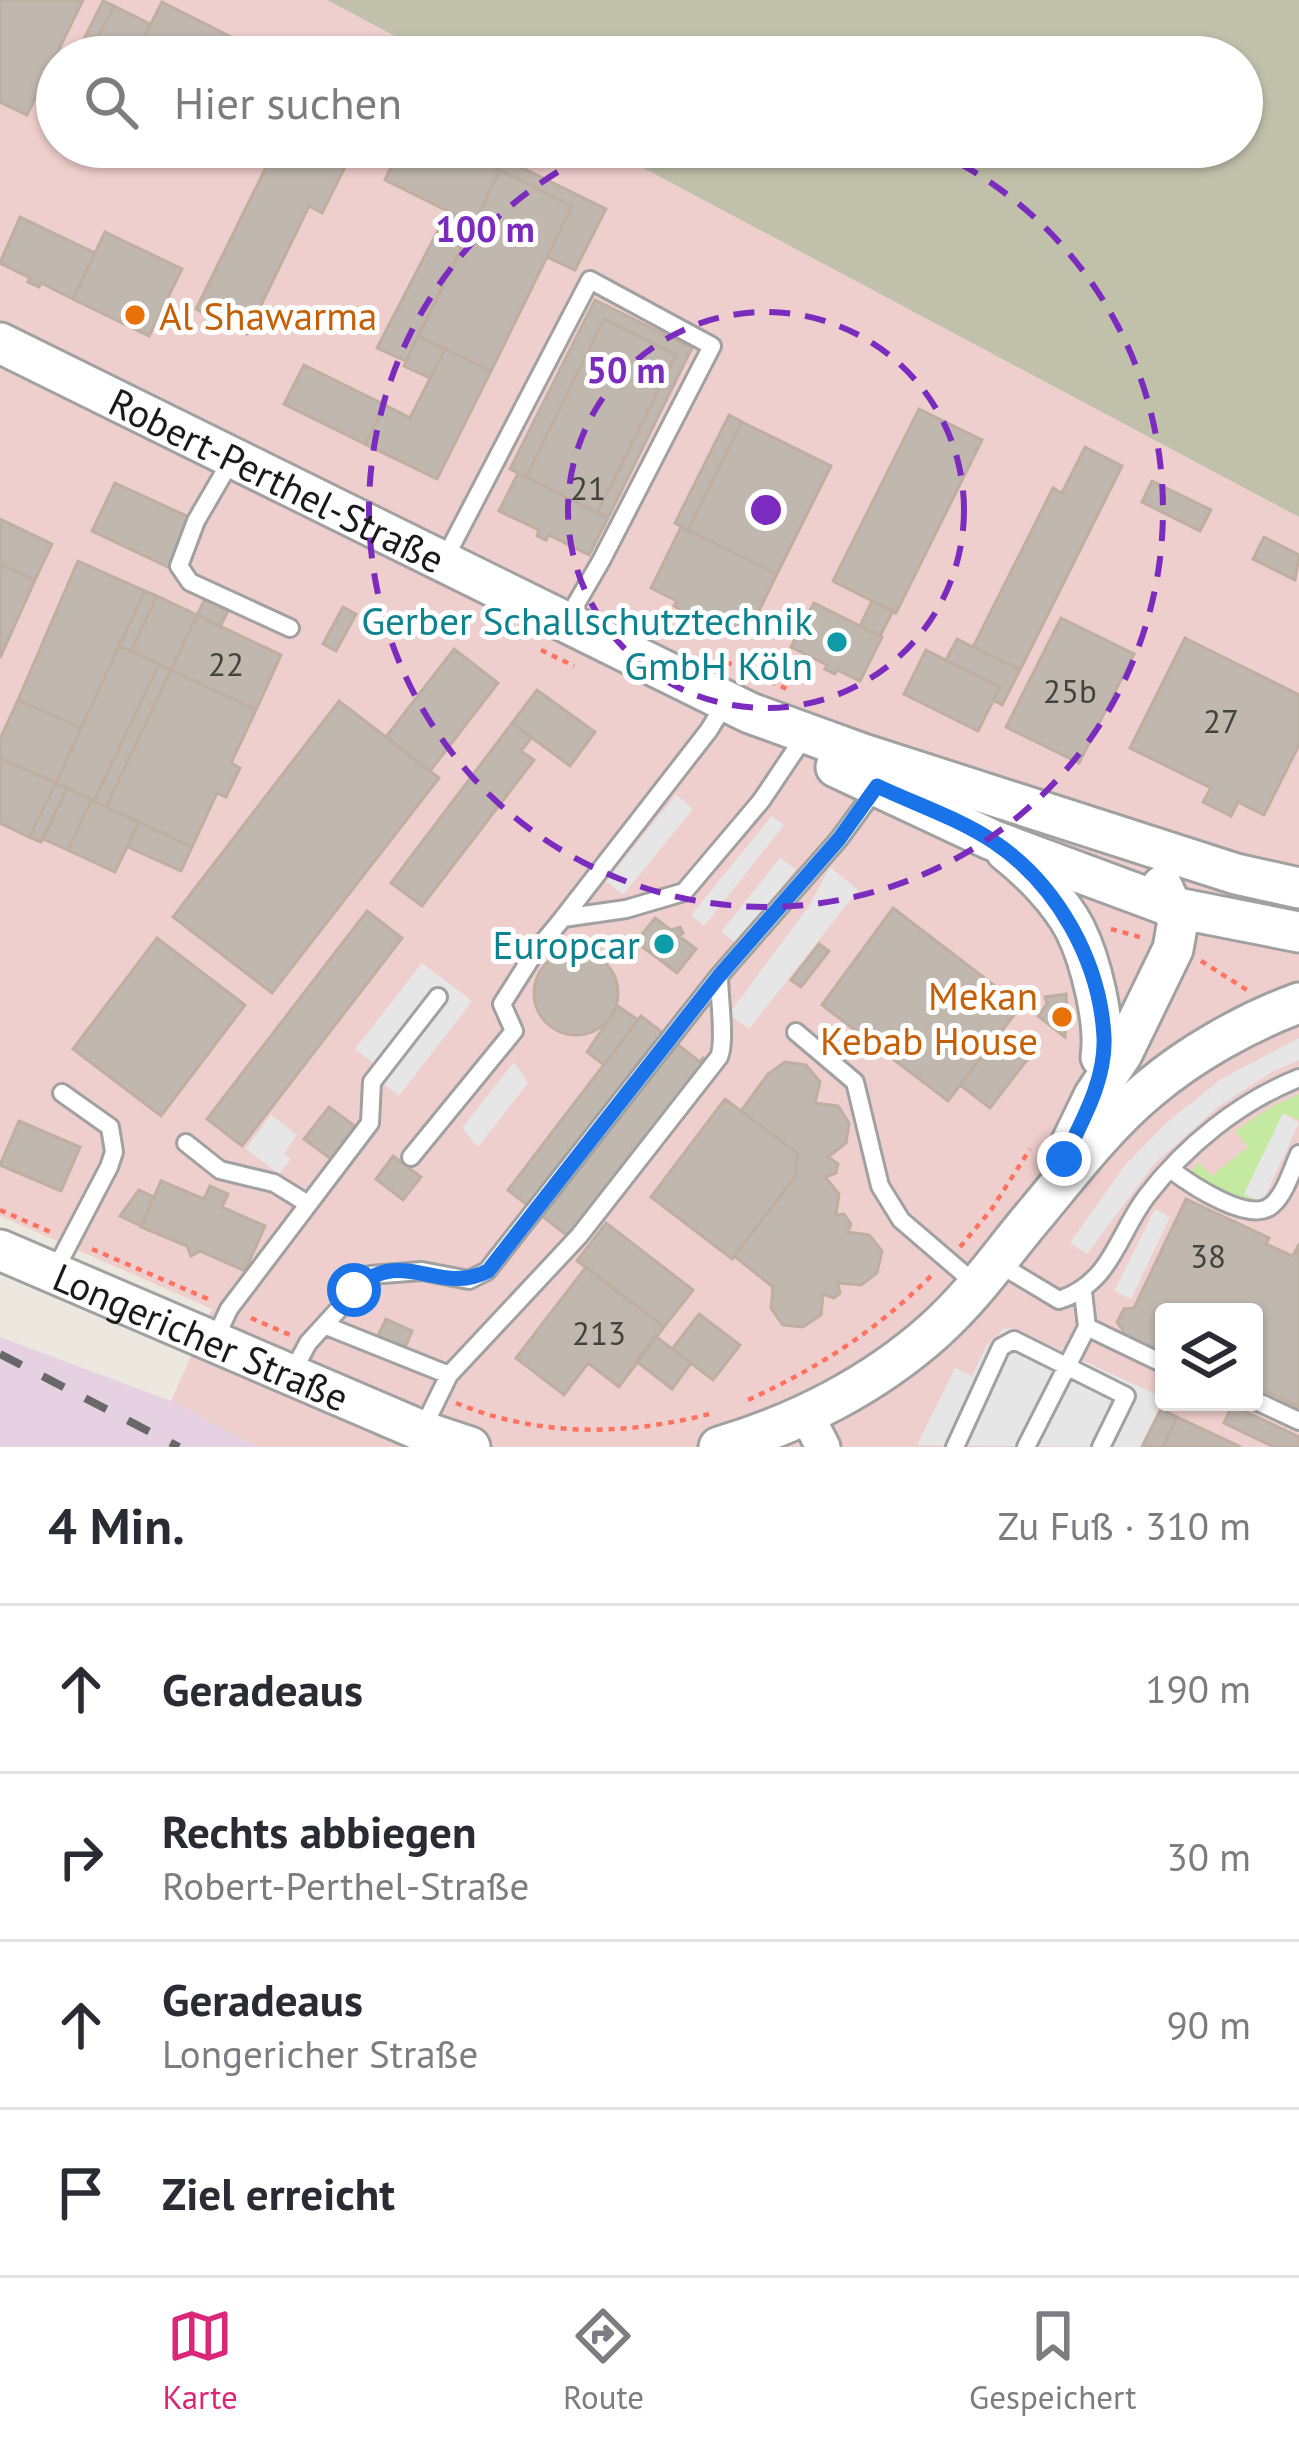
<!DOCTYPE html>
<html lang="de">
<head>
<meta charset="utf-8">
<style>
  :root { --surface:#fff; --page:#f7f7f7; --text:#2b2b33; --muted:#7c7c81; --line:#e1e1e2; --accent:#db2777 }
  body { margin:0; font-family:"PT Sans",sans-serif; background:var(--page); color:var(--text) }
  .controls { position:absolute; right:36px; bottom:36px; display:grid; overflow:hidden; border-radius:12px; box-shadow:0 3px 9px #0004 }
  .controls button { width:108px; height:108px; display:grid; place-items:center; padding:0; border:0; border-bottom:3px solid var(--line); background:var(--surface); color:var(--text); font:60px sans-serif }
  .stop { position:absolute; width:36px; height:36px; margin:-27px; border:9px solid #1a73e8; border-radius:50%; background:#fff }
  .stop.end { background:#1a73e8; border-color:#fff; box-shadow:0 3px 12px #0008 }
  .list { margin:0; padding:0; list-style:none }
  h2 { display:flex; justify-content:space-between; align-items:center; height:156px; margin:0; padding:0 48px; font-size:51px }
  h2 small { font-size:39px; font-weight:400; color:var(--muted) }
  .list li { display:grid; grid-template-columns:78px 1fr auto; gap:36px; align-items:center; box-sizing:border-box; height:168px; padding:0 48px; border-top:3px solid var(--line) }
  .list b { display:block; font-size:45px; white-space:nowrap }
  .list p { margin:0; font-size:39px; white-space:nowrap; color:var(--muted) }
  .list em { font-size:39px; font-style:normal; color:var(--muted) }
  .icon { flex:none; width:66px; height:66px; fill:none; stroke:currentColor; stroke-width:2; stroke-linecap:round; stroke-linejoin:round }
  .map { position:relative; flex:none; width:1299px; height:1447px; overflow:hidden }
  .search { position:absolute; background:var(--surface); box-shadow:0 3px 9px #0004; left:36px; right:36px; top:36px; height:132px; display:flex; align-items:center; gap:30px; box-sizing:border-box; padding:0 42px; border-radius:66px; color:var(--muted); font-size:45px }
  .sheet { height:828px; background:var(--surface) }
  nav { display:flex; justify-content:space-around; align-items:center; box-sizing:border-box; height:168px; border-top:3px solid var(--line); background:var(--surface); font-size:33px; color:var(--muted) }
  nav a { display:grid; justify-items:center; gap:6px }
  nav .on { color:var(--accent) }
  .map>svg:first-child { display:block }
</style>
</head>
<body>
<div class="map">
<svg width="1299" height="1447" viewBox="0 0 1299 1447">
  <rect width="100%" height="100%" fill="#ede8df"/>
  <!-- commercial -->
  <path fill="#efcfcd" fill-rule="evenodd" d="M0,0H327L434,57H57V147H604L1299,517V1447H258L171,1401L212,1309L0,1216ZM1164,1312H1254V1402H1164Z"/>
  <!-- industrial -->
  <path fill="#e6d1e2" d="M0,1337L171,1401L258,1447H0Z"/>
  <!-- construction -->
  <path fill="#c1c1ab" d="M327,0H1299V517L604,147H1242V57H434Z"/>
  <!-- grass -->
  <path fill="#c4eaa2" d="M1299,1094V1120L1283,1113L1245,1194L1255,1199L1252,1203L1193,1179L1190,1173L1199,1162L1211,1176L1248,1147L1235,1131L1271,1107Z"/>
  <!-- parking -->
  <path fill="#e6e6e6" d="M676,795L693,809L623,895L606,881Z
    M772,816L784,825L704,926L691,915Z
    M780,858L796,869L737,944L721,932Z
    M830,867L858,890L749,1029L729,1014L809,906Z
    M422,963L472,1001L399,1096L384,1084L389,1075L355,1049Z
    M1299,1038V1060L1272,1072L1219,1106L1154,1164L1087,1254L1070,1243L1126,1164L1165,1124L1221,1079Z
    M514,1062L528,1083L478,1147L462,1128Z
    M1283,1113L1299,1123L1262,1202L1244,1194Z
    M271,1115L297,1135L284,1153L291,1159L279,1174L246,1149Z
    M1155,1209L1170,1217L1131,1299L1114,1291Z
    M1012,1328L1164,1398L1140,1447L917,1445L955,1368L972,1376L987,1345L1004,1329Z"/>
  <!-- building -->
  <path fill="#c0b7af" stroke="#beafa1" stroke-width="3" d="M0,0H83L27,115L0,102Z
    M103,1L114,6L88,57H75Z
    M162,2L237,40L228,57H134Z
    M114,6L150,24L134,57H88Z
    M138,147H183L174,165Z
    M276,147H355L322,213L309,206L247,334L196,309Z
    M388,147H452L500,170L474,224L385,180L392,165L382,159Z
    M506,160L606,209L575,270L547,257L572,206L500,170Z
    M500,170L572,206L491,371L418,336Z
    M448,211L474,224L406,361L377,348Z
    M20,217L95,253L73,299L41,283L39,287L28,282L30,278L0,263Z
    M105,232L182,269L149,336L73,299Z
    M595,300L692,348L608,518L597,513L676,355L604,319L526,477L510,469Z
    M604,319L676,355L597,513L526,477Z
    M418,336L445,349L430,378L404,366Z
    M445,349L491,371L437,479L365,444L385,405L410,418Z
    M304,365L385,405L365,444L284,404Z
    M919,409L982,440L896,613L833,581Z
    M729,415L742,422L688,530L675,523Z
    M742,422L831,466L777,574L688,530Z
    M1085,447L1122,466L1020,670L973,647L1053,488L1062,493Z
    M518,473L608,518L589,555L549,535L546,540L537,536L539,530L499,511Z
    M1152,481L1211,510L1200,531L1142,502Z
    M115,483L191,518L168,567L92,531Z
    M0,519L52,544L35,580L0,564Z
    M681,527L777,574L747,635L720,622L717,628L674,606L677,601L651,588Z
    M1264,537L1299,555L1295,580L1253,559Z
    M78,561L145,591L81,728L18,700Z
    M0,564L35,580L0,658Z
    M145,591L157,596L131,651L119,646Z
    M157,596L197,615L171,670L131,651Z
    M205,599L228,611L220,627L197,615Z
    M872,601L893,611L880,636L860,626Z
    M814,603L882,637L860,681L837,670L835,674L825,669L827,665L791,647Z
    M343,607L356,614L336,651L323,644Z
    M197,615L281,655L256,710L171,670Z
    M1061,618L1134,654L1079,763L1006,727Z
    M1185,638L1299,695V745L1264,815L1238,802L1231,816L1203,802L1211,788L1130,748Z
    M957,639L1020,670L1002,705L993,700L1000,687L946,660Z
    M119,646L159,664L94,801L56,783Z
    M454,649L498,683L430,771L386,737Z
    M926,650L1000,687L978,731L904,694Z
    M159,664L171,670L106,807L94,801Z
    M171,670L256,710L231,763L240,768L226,797L217,793L192,847L106,807Z
    M537,690L595,732L570,766L512,723Z
    M18,700L81,728L56,783L0,758V739Z
    M339,701L439,778L272,993L173,917Z
    M512,723L532,737L521,751L534,760L422,906L391,883Z
    M0,758L56,783L29,837L0,823Z
    M56,783L67,788L41,842L29,837Z
    M67,788L91,800L68,850L43,839Z
    M91,800L139,822L115,872L68,850Z
    M139,822L192,847L181,871L128,847Z
    M893,908L1021,1006L948,1101L822,1005Z
    M367,911L402,938L242,1146L207,1119Z
    M655,918L671,930L680,927L683,933L679,936L696,949L677,973L636,942Z
    M157,938L245,1005L161,1116L73,1049Z
    M819,944L829,951L801,987L791,980Z
    M534 993a42 42 0 1 1 84 0a42 42 0 1 1-84 0Z
    M1066,994L1067,1011L1065,1037L1038,1016L1047,1004L1045,997Z
    M618,1006L638,1020L604,1065L587,1052Z
    M641,1016L700,1062L703,1058L709,1062L688,1089L685,1087L569,1237L508,1190Z
    M1000,1033L1030,1056L990,1108L960,1085Z
    M785,1062L806,1065L820,1082L815,1103L838,1106L849,1123L846,1143L828,1157L838,1164L836,1173L825,1177L839,1194L836,1215L844,1214L851,1224L848,1232L869,1235L882,1251L877,1273L861,1285L838,1283L840,1293L834,1298L823,1294L821,1315L803,1327L783,1325L771,1308L773,1287L734,1256L795,1177L798,1154L741,1111L768,1074Z
    M725,1099L798,1154L795,1177L732,1259L651,1197Z
    M329,1107L356,1127L331,1159L304,1139Z
    M19,1121L80,1147L61,1191L0,1165Z
    M393,1156L421,1177L403,1200L376,1179Z
    M161,1181L204,1199L210,1186L228,1194L222,1207L265,1226L245,1271L200,1251L191,1256L187,1246L141,1227Z
    M139,1190L154,1197L141,1226L120,1216Z
    M1186,1199L1269,1238L1266,1244L1293,1256L1299,1244V1407L1254,1386V1312H1164V1357L1120,1336L1123,1330L1117,1322L1124,1309L1134,1308Z
    M606,1223L693,1290L664,1327L577,1261Z
    M586,1267L664,1327L619,1387L588,1363L564,1395L516,1358Z
    M699,1314L740,1345L713,1380L672,1349Z
    M386,1319L412,1331L404,1350L377,1338Z
    M655,1336L691,1363L672,1389L636,1361Z
    M1232,1405L1299,1437V1447H1274L1224,1423Z
    M1161,1409L1177,1417L1163,1447H1142Z
    M1177,1417L1241,1447H1163Z"/>
  <g fill="none" stroke-linecap="round" stroke-linejoin="round">
    <defs>
      <path id="service" d="M232,459L196,521L179,566L190,582L290,628
        M443,562L590,280L712,346L601,561L565,623
        M563,918L709,730L726,702
        M796,1032L855,1082L880,1186L901,1220L978,1286
        M186,1143L220,1170L274,1183L308,1204
        M411,1157L514,1031L502,1004L535,952L563,918L626,909L684,892L761,801L798,746
        M1170,1169C1190,1184 1250,1225 1272,1205C1285,1194 1292,1170 1299,1154
        M999,1264L1059,1300C1111,1283 1117,1236 1146,1197C1185,1146 1239,1102 1299,1078
        M54,1272L109,1167L114,1152L110,1127L62,1093
        M324,1325L449,1375
        M1087,1327L1164,1364
        M214,1341L229,1309L370,1123L372,1082L438,997
        M291,1375L308,1343L370,1275L422,1271L469,1280L487,1271L719,976L839,839L877,787
        M1254,1400L1299,1421
        M422,1430L449,1375L579,1236L719,1057C726,1042 719,997 719,976
        M955,1447L1001,1347L1014,1340L1126,1396L1101,1447
        M1026,1447L1087,1327L1083,1292"/>
      <path id="minor" d="M806,1414L823,1447"/>
      <g id="tertiary">
        <path id="s1" d="M0,343L750,713L863,754L1236,874L1299,888"/>
        <path d="M836,767L992,840L1172,907L1299,932"/>
        <path d="M1006,851C1031,871 1060,900 1075,929C1091,961 1106,1023 1101,1057"/>
        <path d="M1062,1162L1094,1096L1122,1054L1173,949L1178,921L1162,886"/>
        <path id="s2" d="M0,1250L422,1431L470,1447"/>
        <path d="M719,1447C797,1424 874,1385 935,1330C976,1293 1002,1253 1037,1212C1071,1171 1107,1124 1148,1090C1190,1054 1247,1022 1299,1003"/>
      </g>
    </defs>
    <!-- service casing -->
    <use href="#service" stroke="#a1a1a1" stroke-width="22"/>
    <!-- minor casing -->
    <use href="#minor" stroke="#a1a1a1" stroke-width="39"/>
    <!-- tertiary casing -->
    <use href="#tertiary" stroke="#a1a1a1" stroke-width="45"/>
    <!-- path -->
    <path stroke="#fe725f" stroke-width="4.5" stroke-dasharray="6 6" stroke-linecap="butt" d="M541,650L574,666
      M726,662L787,689
      M1111,929L1140,937
      M1201,961L1247,990
      M0,1210L53,1233
      M960,1247L991,1210L1030,1149
      M92,1249L208,1299
      M251,1318L290,1335
      M748,1400C820,1367 874,1332 931,1276
      M456,1403C538,1437 624,1436 709,1414"/>
    <!-- service -->
    <use href="#service" stroke="#fff" stroke-width="16"/>
    <!-- minor -->
    <use href="#minor" stroke="#fff" stroke-width="33"/>
    <!-- tertiary -->
    <use href="#tertiary" stroke="#fff" stroke-width="39"/>
    <!-- rail -->
    <path stroke="#686868" stroke-width="8" stroke-dasharray="24 24" stroke-linecap="butt" d="M0,1354L179,1447"/>
  </g>
  <g fill="none" stroke-linecap="round" stroke-linejoin="round">
    <!-- route -->
    <path stroke="#1a73e8" stroke-width="15" d="M354,1290C403,1244 437,1297 488,1271L719,976L839,839L877,786C915,804 960,819 994,842C1057,884 1100,961 1104,1037C1106,1080 1082,1121 1064,1159"/>
  </g>
  <!-- distance rings -->
  <g fill="none" stroke="#7b2cbf" stroke-width="6" stroke-dasharray="21 15">
    <circle cx="766" cy="510" r="198"/>
    <path d="M927 147A397 397 0 1 1 605 147"/>
  </g>
  <!-- markers -->
  <g fill="#e8710a" stroke="#fff" stroke-width="4.5">
    <circle cx="135" cy="315" r="12"/>
    <circle cx="1062" cy="1017" r="12"/>
  </g>
  <g fill="#0f9aa8" stroke="#fff" stroke-width="4.5">
    <circle cx="837" cy="642" r="12"/>
    <circle cx="664" cy="944" r="12"/>
  </g>
  <g text-anchor="middle" dominant-baseline="central" stroke-width="10" stroke-linejoin="round" paint-order="stroke">
    <!-- number labels -->
    <g font-size="33" fill="#44413f">
      <text x="588" y="487">21</text>
      <text x="226" y="663">22</text>
      <text x="1070" y="690">25b</text>
      <text x="1221" y="720">27</text>
      <text x="1208" y="1255">38</text>
      <text x="599" y="1332">213</text>
    </g>
    <!-- food labels -->
    <g font-size="39" fill="#c56008" stroke="#fff" text-anchor="start">
      <text x="159" y="315">Al Shawarma</text>
      <text x="1038" y="995" text-anchor="end">Mekan<tspan x="1038" dy="45">Kebab House</tspan></text>
    </g>
    <!-- street labels -->
    <g font-size="39" fill="#1a1a1a" stroke="#fff">
      <text stroke="none"><textPath href="#s1" startOffset="309">Robert-Perthel-Straße</textPath></text>
      <text stroke="none"><textPath href="#s2" startOffset="219">Longericher Straße</textPath></text>
    </g>
    <!-- culture labels -->
    <g font-size="39" fill="#0d838f" stroke="#fff" text-anchor="end">
      <text x="813" y="620">Gerber Schallschutztechnik<tspan x="813" dy="45">GmbH Köln</tspan></text>
      <text x="640" y="944">Europcar</text>
    </g>
  </g>
  <circle cx="766" cy="510" r="18" fill="#7b2cbf" stroke="#fff" stroke-width="6"/>
  <g font-size="36" text-anchor="middle" font-weight="bold" fill="#7b2cbf" stroke="#fff" stroke-width="10" stroke-linejoin="round" paint-order="stroke">
    <text x="485" y="242">100 m</text>
    <text x="626" y="383">50 m</text>
  </g>
</svg>
<div class="controls">
<button><svg class="icon" aria-label="layers" viewBox="0 0 24 24"><path d="M12 4l9 5-9 5-9-5zM3 14l9 5 9-5"/></svg></button>
</div>
<div class="stop" style="left:354px;top:1290px"></div>
<div class="stop end" style="left:1064px;top:1159px"></div>
<div class="search"><svg class="icon" aria-label="search" viewBox="0 0 24 24"><circle cx="10" cy="10" r="6"/><path d="M15 15l6 6"/></svg>Hier suchen</div>
</div>
<section class="sheet">
<h2>4 Min.<small>Zu Fuß · 310 m</small></h2>
<ul class="list">
<li><svg class="icon" aria-label="ahead" viewBox="0 0 24 24"><path d="M12 20V5M6 11l6-6 6 6"/></svg><div><b>Geradeaus</b></div><em>190 m</em></li>
<li><svg class="icon" aria-label="right" viewBox="0 0 24 24"><path d="M7 20v-9h11M14 6l5 5-5 5"/></svg><div><b>Rechts abbiegen</b><p>Robert-Perthel-Straße</p></div><em>30 m</em></li>
<li><svg class="icon" aria-label="ahead" viewBox="0 0 24 24"><path d="M12 20V5M6 11l6-6 6 6"/></svg><div><b>Geradeaus</b><p>Longericher Straße</p></div><em>90 m</em></li>
<li><svg class="icon" aria-label="arrive" viewBox="0 0 24 24"><path d="M6 21V4h12l-3 4 3 4H6"/></svg><div><b>Ziel erreicht</b></div></li>
</ul>
</section>
<nav>
<a class="on"><svg class="icon" aria-label="map" viewBox="0 0 24 24"><path d="M3 6l6-2 6 2 6-2v14l-6 2-6-2-6 2zM9 4v14M15 6v14"/></svg>Karte</a>
<a><svg class="icon" aria-label="directions" viewBox="0 0 24 24"><path d="M12 3l9 9-9 9-9-9zM9 14v-3h6M13 9l2 2-2 2"/></svg>Route</a>
<a><svg class="icon" aria-label="saved" viewBox="0 0 24 24"><path d="M7 4h10v16l-5-4-5 4z"/></svg>Gespeichert</a>
</nav>
</body>
</html>
